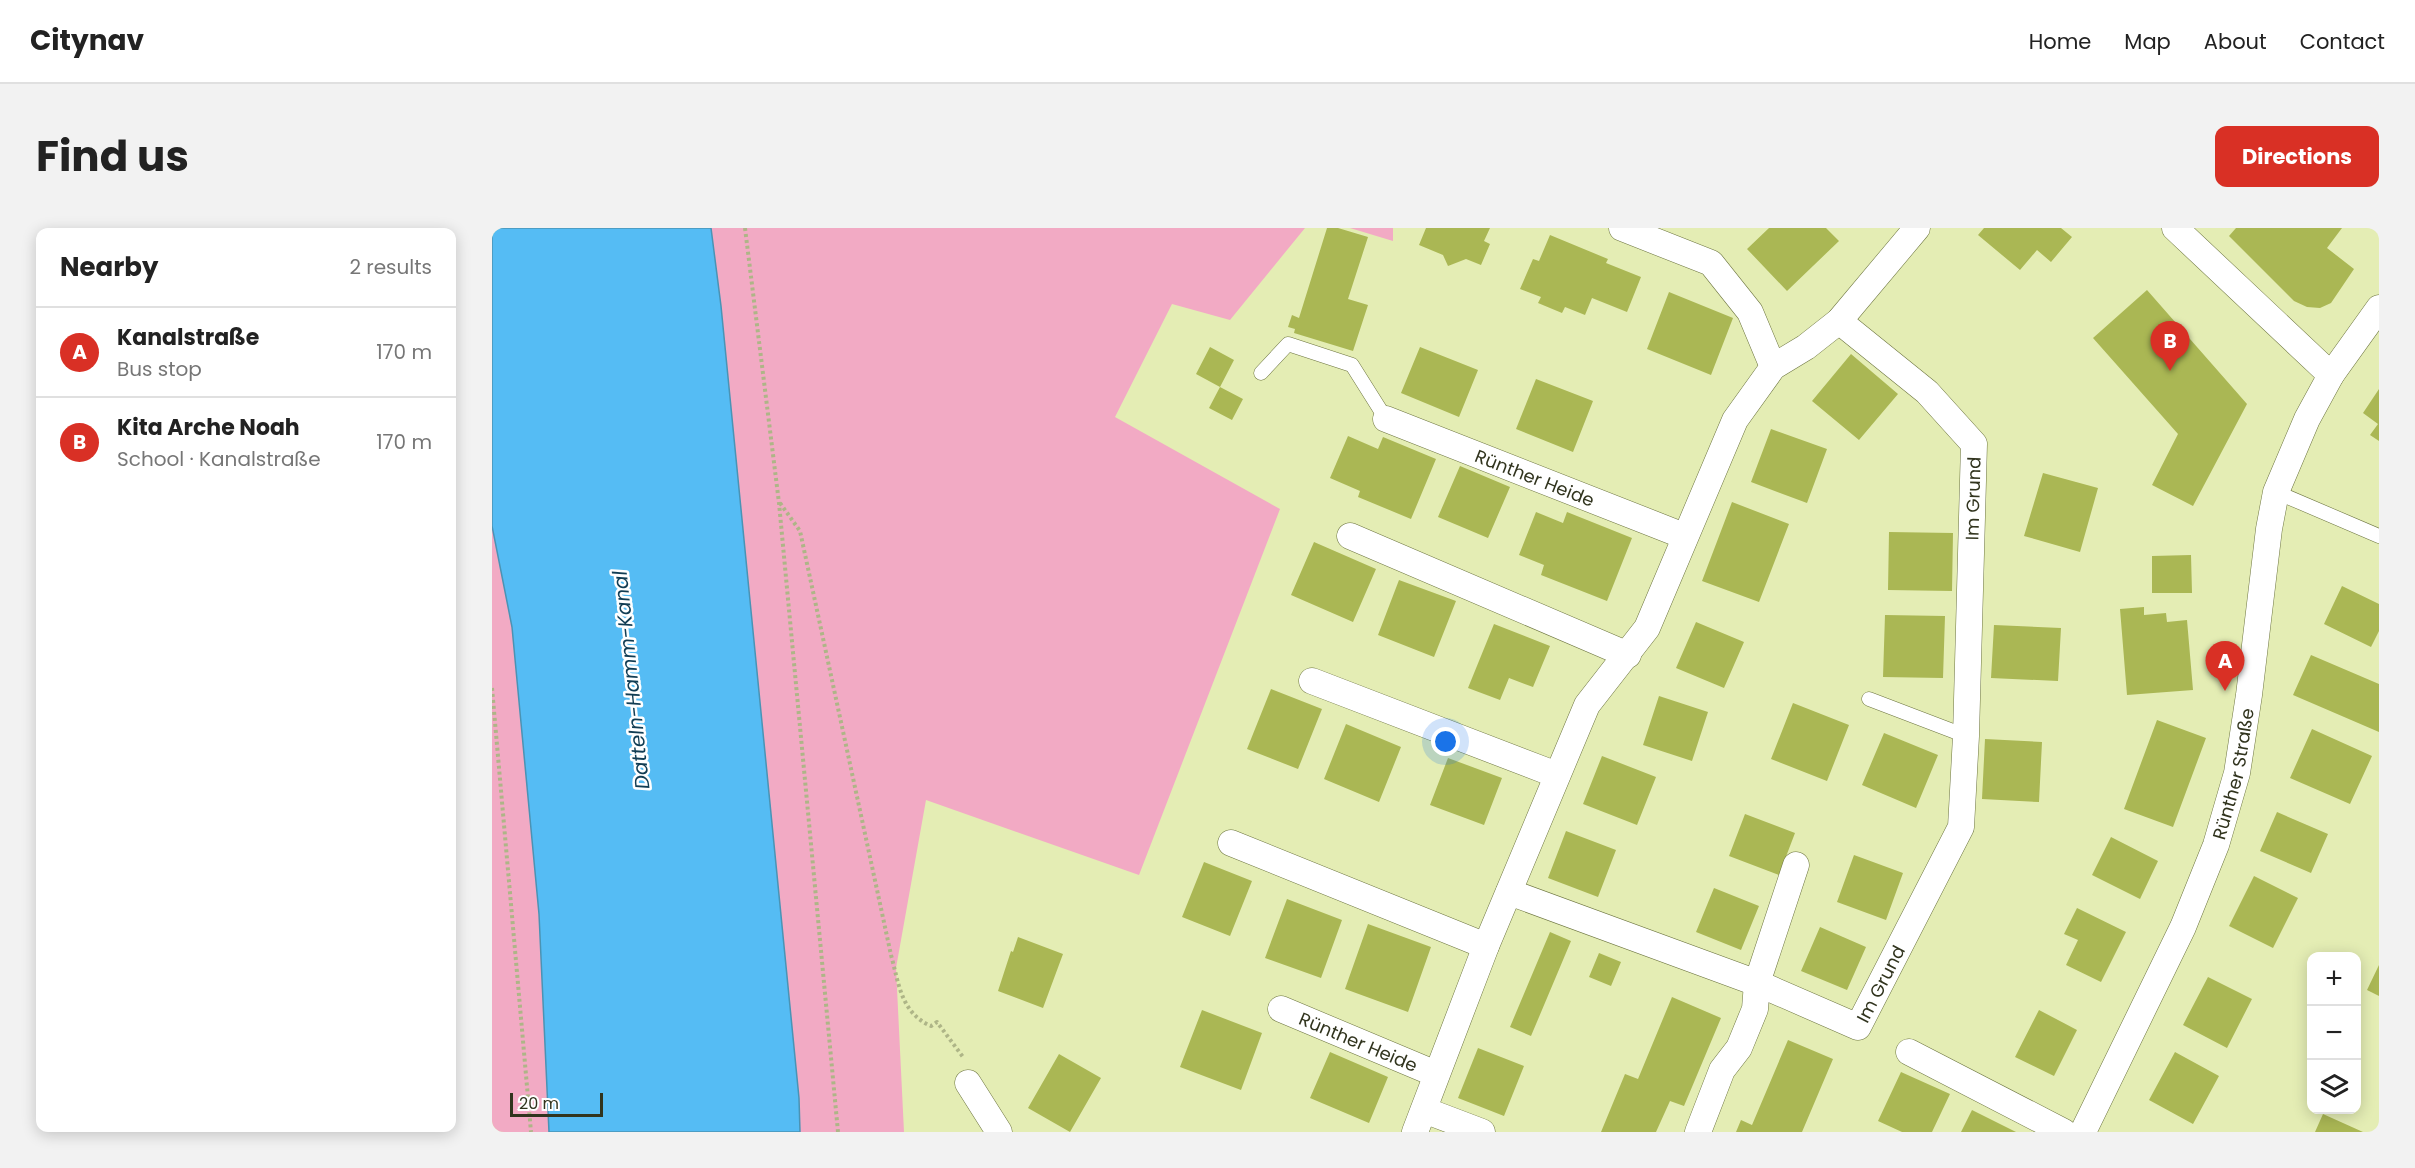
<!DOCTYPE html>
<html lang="en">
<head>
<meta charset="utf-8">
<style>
  :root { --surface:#fff; --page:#f2f2f2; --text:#222; --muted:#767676; --line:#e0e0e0; --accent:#d93025 }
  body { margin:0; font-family:Poppins,sans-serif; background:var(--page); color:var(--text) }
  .controls { position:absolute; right:18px; bottom:18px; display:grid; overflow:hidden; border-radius:12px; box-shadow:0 3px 15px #0003 }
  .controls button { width:54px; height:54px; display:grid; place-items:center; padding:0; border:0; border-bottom:2px solid var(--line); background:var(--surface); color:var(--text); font:30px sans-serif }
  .scale { position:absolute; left:18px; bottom:15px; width:93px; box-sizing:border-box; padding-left:6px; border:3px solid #31341e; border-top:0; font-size:16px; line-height:21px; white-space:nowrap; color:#31341e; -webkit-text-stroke:4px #fff; paint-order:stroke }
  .you { position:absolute; left:954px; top:514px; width:21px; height:21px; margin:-15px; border:4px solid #fff; border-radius:50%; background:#1a73e8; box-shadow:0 0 0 9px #1a73e833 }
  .badge { display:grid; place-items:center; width:39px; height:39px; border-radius:50%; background:var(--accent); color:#fff; font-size:20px; font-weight:700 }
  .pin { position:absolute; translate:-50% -50px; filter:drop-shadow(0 2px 3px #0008) }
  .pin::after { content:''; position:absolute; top:32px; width:21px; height:18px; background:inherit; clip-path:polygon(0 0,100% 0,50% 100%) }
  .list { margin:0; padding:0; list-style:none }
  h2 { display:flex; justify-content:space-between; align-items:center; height:78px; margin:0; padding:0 24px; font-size:26px }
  h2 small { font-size:20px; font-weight:400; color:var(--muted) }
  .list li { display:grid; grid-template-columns:39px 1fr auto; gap:18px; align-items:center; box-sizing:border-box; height:90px; padding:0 24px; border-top:2px solid var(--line) }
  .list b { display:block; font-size:22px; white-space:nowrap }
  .list p { margin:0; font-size:20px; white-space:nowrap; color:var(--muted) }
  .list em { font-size:20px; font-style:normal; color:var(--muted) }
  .icon { flex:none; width:33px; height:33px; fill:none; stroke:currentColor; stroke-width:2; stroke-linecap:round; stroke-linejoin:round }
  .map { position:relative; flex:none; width:1887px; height:904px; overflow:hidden; border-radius:12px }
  header { display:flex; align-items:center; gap:36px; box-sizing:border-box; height:84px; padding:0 30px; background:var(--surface); border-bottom:2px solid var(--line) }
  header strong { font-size:28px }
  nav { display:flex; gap:33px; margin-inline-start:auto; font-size:21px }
  .intro { display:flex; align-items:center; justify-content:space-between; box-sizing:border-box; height:144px; padding:0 36px }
  h1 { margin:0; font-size:42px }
  .button { padding:15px 27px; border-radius:12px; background:var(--accent); color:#fff; font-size:21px; font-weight:700 }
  main { display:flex; gap:36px; padding:0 36px }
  aside { flex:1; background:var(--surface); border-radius:12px; box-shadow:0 3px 15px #0003 }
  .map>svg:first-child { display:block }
</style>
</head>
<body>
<header>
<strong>Citynav</strong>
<nav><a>Home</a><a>Map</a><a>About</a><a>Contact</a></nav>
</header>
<div class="intro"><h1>Find us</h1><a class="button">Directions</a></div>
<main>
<aside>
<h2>Nearby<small>2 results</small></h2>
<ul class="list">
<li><span class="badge">A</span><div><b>Kanalstraße</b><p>Bus stop</p></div><em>170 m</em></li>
<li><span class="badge">B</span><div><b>Kita Arche Noah</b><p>School · Kanalstraße</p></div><em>170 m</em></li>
</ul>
</aside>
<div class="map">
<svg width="1887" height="904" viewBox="0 0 1887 904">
  <rect width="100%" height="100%" fill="#e4edb4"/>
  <!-- green -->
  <path fill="#f2aac4" d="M219,0H813L738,92L680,76L623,189L788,281L647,647L434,572L404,740L412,904H308L307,870L229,78Z
    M858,0H901V13Z
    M0,298L20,399L47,686L57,904H0Z"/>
  <!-- water -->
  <path fill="#55bcf4" stroke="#4a93b4" stroke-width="1.5" d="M0,0H219L229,78L307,870L308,904H57L47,686L20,399L0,298Z"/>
  <!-- building -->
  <path fill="#aab754" d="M835,0H846L876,9L856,71L876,77L861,123L802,105L803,101L796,99L800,87L807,90Z
    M934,0H998L992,13L998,16L989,37L974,31L956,38L951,27L927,17Z
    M1277,0H1334L1347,13L1295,63L1255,21Z
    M1492,0H1569L1580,9L1559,34L1545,22L1528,42L1486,7Z
    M1744,0H1850L1835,20L1862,41L1839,75L1828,80L1815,79L1802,73L1737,8Z
    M1058,7L1116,31L1114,35L1149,49L1135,84L1100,70L1093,87L1073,79L1070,85L1046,75L1049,69L1028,61L1041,31L1047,33Z
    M1655,62L1755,176L1701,278L1660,257L1686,206L1601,110Z
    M1177,64L1241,90L1219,147L1155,121Z
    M718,119L742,132L728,159L751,171L740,192L717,180L728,159L704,146Z
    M928,119L986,142L967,189L909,165Z
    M1359,126L1406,166L1367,212L1320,173Z
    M1044,151L1101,173L1081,224L1024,201Z
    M1887,161V213L1878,207L1886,196L1871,185Z
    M1279,201L1335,221L1315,275L1259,254Z
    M856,208L886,221L891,209L944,231L919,291L866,269L868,263L838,250Z
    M968,238L1018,259L996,310L946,289Z
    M1551,245L1606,260L1588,324L1532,308Z
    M1240,274L1297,296L1267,374L1210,353Z
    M1044,284L1071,295L1075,284L1140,310L1115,373L1049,347L1052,337L1027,327Z
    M1397,304L1461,305L1460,363L1396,362Z
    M822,314L884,341L861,394L799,367Z
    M1699,327L1700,365H1660V328Z
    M907,352L964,373L942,429L886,407Z
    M1850,358L1887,376V403L1879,419L1832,396Z
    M1652,379V387L1674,385L1675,394L1695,392L1701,462L1635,467L1628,381Z
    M1393,387L1453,388L1451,450L1391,449Z
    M1204,394L1252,414L1232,460L1184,440Z
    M1002,396L1058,418L1041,459L1017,450L1008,472L976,460Z
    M1502,397L1569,400L1566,453L1499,450Z
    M1819,427L1887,456V504L1801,467Z
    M779,461L830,481L806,541L755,521Z
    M1167,468L1216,484L1200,533L1151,517Z
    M1301,475L1357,497L1335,553L1279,531Z
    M1665,492L1714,510L1681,599L1632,581Z
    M854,496L909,519L887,574L832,551Z
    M1820,501L1880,528L1858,576L1798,550Z
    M1392,505L1446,527L1424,580L1370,557Z
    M1493,511L1550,514L1547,574L1490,571Z
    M1110,528L1164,549L1145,597L1091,576Z
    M956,530L1010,550L992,597L938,577Z
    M1785,584L1836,606L1819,645L1768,623Z
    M1253,586L1303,605L1287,647L1237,628Z
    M1074,603L1124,622L1106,669L1056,650Z
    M1619,609L1666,633L1648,671L1600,647Z
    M1362,627L1411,645L1394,692L1345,674Z
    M712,634L760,653L738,708L690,689Z
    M1762,648L1806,670L1781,720L1737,698Z
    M1222,660L1267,678L1249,722L1204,704Z
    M795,671L850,692L829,750L773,730Z
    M1585,680L1634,704L1609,754L1574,737L1586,712L1572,706Z
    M876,696L939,719L916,784L853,761Z
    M1328,699L1374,719L1355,762L1309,743Z
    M1058,704L1079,713L1039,808L1018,799Z
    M526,709L571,726L551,780L506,763L519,723L521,724Z
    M1107,725L1129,734L1119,758L1097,749Z
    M1887,737V768L1875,762Z
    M1716,749L1760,771L1735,820L1691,797Z
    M1180,769L1229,790L1192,878L1178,873L1164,904H1109L1133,846L1146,851Z
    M710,782L770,805L749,862L688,839Z
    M1547,782L1585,802L1562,848L1523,829Z
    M1296,812L1341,831L1310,904H1244L1249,892L1260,897Z
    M986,820L1032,838L1012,888L966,870Z
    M838,824L896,849L877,895L818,870Z
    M1683,824L1727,848L1701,896L1657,872Z
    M567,826L609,850L578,904L536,880Z
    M1409,844L1458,866L1440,904H1410L1386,893Z
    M1480,882L1524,904H1469Z
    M1831,886L1871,904H1823Z"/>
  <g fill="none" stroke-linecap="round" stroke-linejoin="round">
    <defs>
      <path id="lane" d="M769,145L796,116L860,137L894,191
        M1784,264L1887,308
        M1377,471L1474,508"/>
      <g id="street">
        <path d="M1130,0L1219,35L1258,84L1281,139"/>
        <path d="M1683,0L1839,147"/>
        <path id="s1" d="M894,191L1192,308"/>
        <path d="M858,308L1136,427"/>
        <path d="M820,453L1065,547"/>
        <path d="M739,615L994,718"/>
        <path id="s2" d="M1017,664L1265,755L1366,799L1469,599L1474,508L1482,216L1435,164L1347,93"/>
        <path id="s3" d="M789,781L944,846"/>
        <path d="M1417,824L1572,904"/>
        <path d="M476,855L507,904"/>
        <path d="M932,882L990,904"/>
        <path d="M923,904L994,718L1095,477L1155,400L1243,192L1281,139L1314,119L1347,93L1425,0"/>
        <path d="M1206,904L1230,842L1247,820L1263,781L1265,755L1304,637"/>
        <path id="s4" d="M1591,904L1691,699L1724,617L1745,545L1757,467L1777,301L1784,264L1815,191L1839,147L1887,80"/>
      </g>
    </defs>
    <!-- lane casing -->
    <use href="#lane" stroke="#6d7540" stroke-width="15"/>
    <!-- street casing -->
    <use href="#street" stroke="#6d7540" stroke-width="27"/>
    <!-- path -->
    <path stroke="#aeb587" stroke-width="4" stroke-dasharray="3 3" stroke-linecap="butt" d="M253,0L287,275L346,904
      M288,275L308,303L399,727C407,756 409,785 439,798L445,794L471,829
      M0,460L39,904"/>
    <!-- lane -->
    <use href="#lane" stroke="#fff" stroke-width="14"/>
    <!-- street -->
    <use href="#street" stroke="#fff" stroke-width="26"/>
  </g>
  <g text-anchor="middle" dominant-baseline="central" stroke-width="5" stroke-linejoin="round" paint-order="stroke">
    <!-- street labels -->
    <g font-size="18" fill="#31341e" stroke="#fff">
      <text stroke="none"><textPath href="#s1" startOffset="160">Rünther Heide</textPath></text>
      <text stroke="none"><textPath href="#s2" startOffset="928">Im Grund</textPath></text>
      <text stroke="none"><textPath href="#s4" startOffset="390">Rünther Straße</textPath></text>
      <text stroke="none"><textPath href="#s2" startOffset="423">Im Grund</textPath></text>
      <text stroke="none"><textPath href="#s3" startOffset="84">Rünther Heide</textPath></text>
    </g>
    <!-- water labels -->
    <g font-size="20" font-style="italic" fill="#113d54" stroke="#fff">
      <text transform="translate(139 452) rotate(-96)">Datteln-Hamm-Kanal</text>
    </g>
  </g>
</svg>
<div class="controls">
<button>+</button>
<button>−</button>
<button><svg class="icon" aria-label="layers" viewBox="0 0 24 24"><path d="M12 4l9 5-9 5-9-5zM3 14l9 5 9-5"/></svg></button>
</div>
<div class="scale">20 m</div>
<div class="you"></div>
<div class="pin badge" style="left:1733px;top:463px">A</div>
<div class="pin badge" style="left:1678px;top:143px">B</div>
</div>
</main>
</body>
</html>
